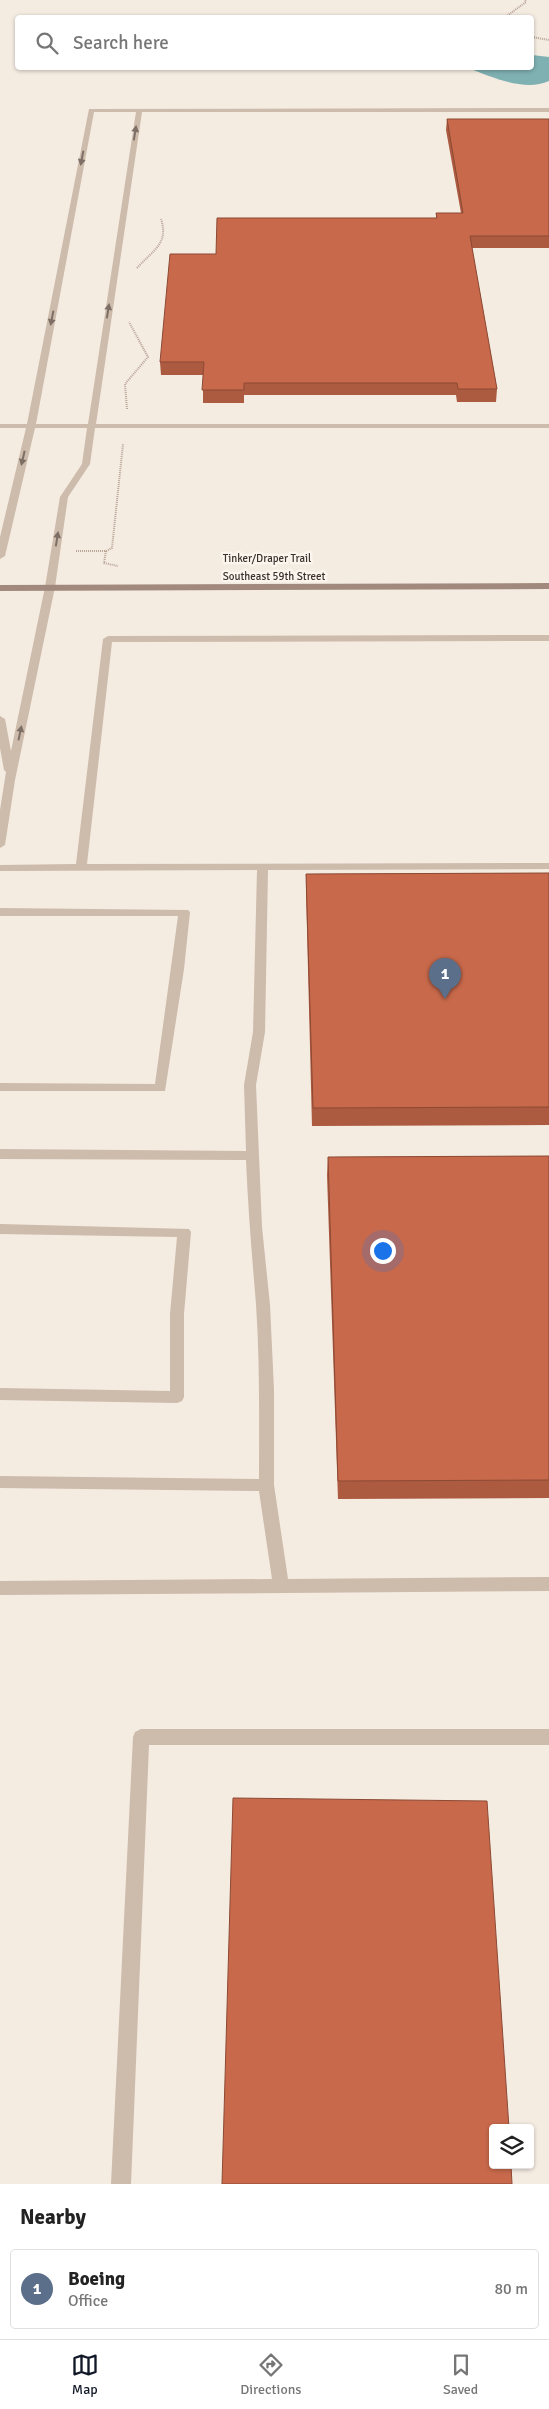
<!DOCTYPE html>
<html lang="en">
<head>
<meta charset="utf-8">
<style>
  :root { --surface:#fff; --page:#f2f2f2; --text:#222; --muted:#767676; --line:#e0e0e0; --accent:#111827 }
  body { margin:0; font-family:Signika,sans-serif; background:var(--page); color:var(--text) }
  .controls { position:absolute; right:15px; bottom:15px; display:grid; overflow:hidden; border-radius:5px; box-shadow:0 1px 4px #0004 }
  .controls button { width:45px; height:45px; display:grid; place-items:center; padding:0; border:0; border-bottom:1px solid var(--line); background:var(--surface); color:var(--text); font:25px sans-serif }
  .you { position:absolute; left:382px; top:1250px; width:18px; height:18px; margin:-12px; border:4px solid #fff; border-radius:50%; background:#1a73e8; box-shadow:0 0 0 8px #1a73e833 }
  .badge { display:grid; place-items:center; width:32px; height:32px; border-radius:50%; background:var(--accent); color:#fff; font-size:16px; font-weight:700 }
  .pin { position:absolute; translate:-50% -41px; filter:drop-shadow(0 1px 2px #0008) }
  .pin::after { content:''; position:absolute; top:26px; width:18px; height:15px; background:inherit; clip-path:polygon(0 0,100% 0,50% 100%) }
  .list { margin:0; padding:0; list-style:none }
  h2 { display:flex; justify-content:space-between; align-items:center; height:65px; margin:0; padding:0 20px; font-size:21px }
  h2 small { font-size:16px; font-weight:400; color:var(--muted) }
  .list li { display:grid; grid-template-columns:32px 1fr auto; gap:15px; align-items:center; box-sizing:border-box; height:80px; margin:0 10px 10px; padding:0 10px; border:1px solid var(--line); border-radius:5px }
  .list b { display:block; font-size:19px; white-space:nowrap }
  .list p { margin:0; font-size:16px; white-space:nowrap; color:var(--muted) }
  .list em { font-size:16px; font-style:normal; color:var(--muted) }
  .icon { flex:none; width:28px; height:28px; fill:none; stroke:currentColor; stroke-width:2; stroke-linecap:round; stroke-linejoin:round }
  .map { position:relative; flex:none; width:549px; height:2184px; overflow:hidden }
  .search { position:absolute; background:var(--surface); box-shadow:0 1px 4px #0004; left:15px; right:15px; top:15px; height:55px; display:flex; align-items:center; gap:12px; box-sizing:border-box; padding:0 18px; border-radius:5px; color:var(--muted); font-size:19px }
  .sheet { height:155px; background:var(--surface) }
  nav { display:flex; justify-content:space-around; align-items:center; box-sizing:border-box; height:70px; border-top:1px solid var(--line); background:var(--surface); font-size:14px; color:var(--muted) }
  nav a { display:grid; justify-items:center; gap:2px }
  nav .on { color:var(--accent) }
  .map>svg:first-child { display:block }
</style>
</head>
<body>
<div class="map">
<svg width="549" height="2184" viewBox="0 0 549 2184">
  <rect width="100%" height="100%" fill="#f4ebe1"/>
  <!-- water -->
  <path fill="#7fb0b2" d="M532,55L549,57V81C524,92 492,77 468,68H532Z"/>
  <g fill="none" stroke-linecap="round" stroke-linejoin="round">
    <!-- path -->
    <path stroke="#b9a596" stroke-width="2" stroke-dasharray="1 1" stroke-linecap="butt" d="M504,18L526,2L525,0
      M532,37L549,40
      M137,268C153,250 169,244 161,219
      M127,409L125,384L148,357L129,322
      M76,551H106L104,563L118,566
      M106,551L112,548L123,444"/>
    <!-- service -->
    <path fill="#cdbbac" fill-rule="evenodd" d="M549,108V112H142L96,424H549V428H95L90,464L68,497L55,587L15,780L5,845L0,848V810L6,772L4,770L0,748V716L5,719L11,751L45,587L60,497L82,464L87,428H35L5,556L0,559V537L26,428H0V424H27L89,109ZM94,112H136L88,424H36Z
      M549,635V641L112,642L87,864L549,863V869L268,870L265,1032L256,1085L262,1227L270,1305L274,1390V1485L288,1579L549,1577V1591L0,1595V1581L272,1579L259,1491L0,1488V1476L259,1479C259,1421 260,1362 256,1304C252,1256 248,1209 246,1160L0,1159V1149L246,1151L244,1085L253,1032L257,870L0,871V865L76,864L103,639L108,636Z
      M0,908L188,910L190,912L184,969L165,1091H0V1083L155,1084L178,916H0Z
      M0,1224L189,1229L191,1232L184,1314V1397L182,1401L177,1403L0,1400V1388L170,1391V1314L177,1237L0,1234Z
      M141,1729H549V1745H149L131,2184H111L133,1737L135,1732Z"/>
    <!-- secondary -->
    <path fill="#a18a7d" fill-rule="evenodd" d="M549,583V589L0,591V585Z"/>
  </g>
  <!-- wall -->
  <path fill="#ac5a40" d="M447,119H549V248H472L497,389L496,402H457L456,395H244V403H203V375H161L160,362L216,254L436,218V213H461L446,130Z
    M549,873V1125L312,1126L306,891V874Z
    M549,1156V1498L338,1499L327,1175L328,1157Z"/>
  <!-- building -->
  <path fill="#c8694b" stroke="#8c4a34" d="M447,119H549V236H470L497,389H458L457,383H244V390H202L204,362H160L170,254H216L217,218H437L436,213H463Z
    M549,873V1107L313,1108L306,874Z
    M549,1156V1480L338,1481L328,1157Z
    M233,1798L487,1801L509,2128H493V2165H511L512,2184H222Z"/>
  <!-- one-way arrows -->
  <defs><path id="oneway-solid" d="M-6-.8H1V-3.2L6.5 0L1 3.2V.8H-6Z" transform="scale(1.25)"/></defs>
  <g fill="#7d6f65">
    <use href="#oneway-solid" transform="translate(135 133) rotate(-81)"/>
    <use href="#oneway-solid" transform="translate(82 158) rotate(101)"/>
    <use href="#oneway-solid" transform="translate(108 311) rotate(-81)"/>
    <use href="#oneway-solid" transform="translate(52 318) rotate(101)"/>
    <use href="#oneway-solid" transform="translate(23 458) rotate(103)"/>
    <use href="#oneway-solid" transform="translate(57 539) rotate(-81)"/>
    <use href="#oneway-solid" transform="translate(20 733) rotate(-78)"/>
  </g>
  <g text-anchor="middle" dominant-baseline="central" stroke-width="5" stroke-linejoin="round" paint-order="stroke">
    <!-- far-street labels -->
    <g font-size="11" fill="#3b302b" stroke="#fbf5ee">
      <text x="267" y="558">Tinker/Draper Trail</text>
      <text x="274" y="576">Southeast 59th Street</text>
    </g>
  </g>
</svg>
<div class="controls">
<button><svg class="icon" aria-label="layers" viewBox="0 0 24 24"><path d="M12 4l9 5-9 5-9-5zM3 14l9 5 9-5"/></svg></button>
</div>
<div class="you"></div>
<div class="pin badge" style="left:445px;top:999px;background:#5c6f8a">1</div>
<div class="search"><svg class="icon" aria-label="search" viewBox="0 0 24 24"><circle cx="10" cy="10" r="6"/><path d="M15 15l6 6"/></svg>Search here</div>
</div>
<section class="sheet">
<h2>Nearby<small></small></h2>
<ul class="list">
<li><span class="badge" style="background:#5c6f8a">1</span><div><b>Boeing</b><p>Office</p></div><em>80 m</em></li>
</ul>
</section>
<nav>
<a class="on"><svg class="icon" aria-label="map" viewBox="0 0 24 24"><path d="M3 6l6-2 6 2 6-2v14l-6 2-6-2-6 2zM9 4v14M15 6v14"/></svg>Map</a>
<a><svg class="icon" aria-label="directions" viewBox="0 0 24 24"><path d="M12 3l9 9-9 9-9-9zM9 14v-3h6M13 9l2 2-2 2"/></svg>Directions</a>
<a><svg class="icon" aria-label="saved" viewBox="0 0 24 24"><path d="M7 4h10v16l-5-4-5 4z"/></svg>Saved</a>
</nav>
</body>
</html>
